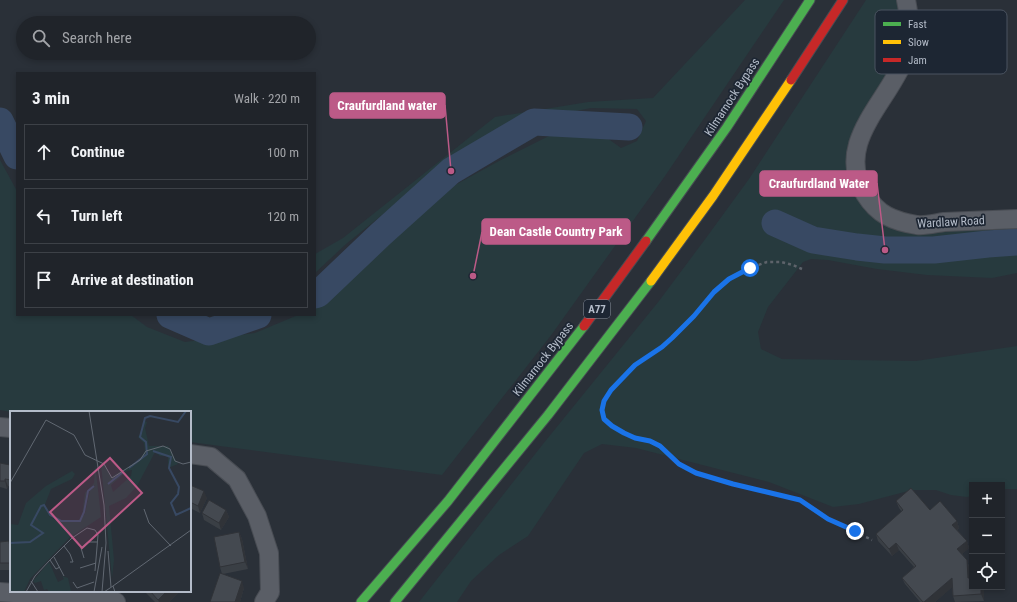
<!DOCTYPE html>
<html lang="en">
<head>
<meta charset="utf-8">
<style>
  :root { --surface:#20242a; --page:#2d3036; --text:#f1f3f6; --muted:#a2a4a8; --line:#3d4147 }
  body { margin:0; font-family:"Roboto Condensed",sans-serif; background:var(--page); color:var(--text) }
  .controls { position:absolute; right:12px; bottom:12px; display:grid; overflow:hidden; border-radius:0px; box-shadow:0 2px 6px #0003 }
  .controls button { width:36px; height:36px; display:grid; place-items:center; padding:0; border:0; border-bottom:1px solid var(--line); background:var(--surface); color:var(--text); font:20px sans-serif }
  .stop { position:absolute; width:12px; height:12px; margin:-9px; border:3px solid #1a73e8; border-radius:50%; background:#fff }
  .stop.end { background:#1a73e8; border-color:#fff; box-shadow:0 1px 4px #0008 }
  .list { margin:0; padding:0; list-style:none }
  h2 { display:flex; justify-content:space-between; align-items:center; height:52px; margin:0; padding:0 16px; font-size:17px }
  h2 small { font-size:13px; font-weight:400; color:var(--muted) }
  .list li { display:grid; grid-template-columns:26px 1fr auto; gap:12px; align-items:center; box-sizing:border-box; height:56px; margin:0 8px 8px; padding:0 8px; border:1px solid var(--line); border-radius:0px }
  .list b { display:block; font-size:15px; white-space:nowrap }
  .list em { font-size:13px; font-style:normal; color:var(--muted) }
  .icon { flex:none; width:22px; height:22px; fill:none; stroke:currentColor; stroke-width:2; stroke-linecap:round; stroke-linejoin:round }
  .map { position:relative; flex:none; width:1017px; height:602px; overflow:hidden }
  .search { position:absolute; background:var(--surface); box-shadow:0 2px 6px #0003; left:16px; top:16px; width:300px; height:44px; display:flex; align-items:center; gap:10px; box-sizing:border-box; padding:0 14px; border-radius:22px; color:var(--muted); font-size:15px }
  .panel { position:absolute; background:var(--surface); box-shadow:0 2px 6px #0003; left:16px; top:72px; width:300px; height:244px; border-radius:0px }
  .map>svg:first-child { display:block }
</style>
</head>
<body>
<div class="map">
<svg width="1017" height="602" viewBox="0 0 1017 602">
  <rect width="100%" height="100%" fill="#2a3038"/>
  <!-- green -->
  <path fill="#273a3e" d="M745,0H784L665,176L552,334L442,475L190,442V412H11L0,410V160L17,191V315H131L147,327L185,342L255,333L298,315H315V308L323,304L384,247L437,195L499,161L559,131L607,138L621,148L637,141L646,121L637,109L591,108L510,124L449,161L346,244L315,273V254L343,238L495,117L588,102L653,98Z
    M866,0H906L909,33L855,165L893,219H1017V273L992,278L927,275L877,269L828,260L811,259L803,262L768,307L758,332L761,349L782,359L916,361L1017,346V489H1002V485H972V496L967,497L951,495L936,490H912L859,504L833,507L769,482L636,448L602,444L584,453L528,536L499,555L471,581L457,602H419L543,444L659,301L706,238L749,179Z"/>
  <g fill="none" stroke-linecap="round" stroke-linejoin="round">
    <!-- river -->
    <path stroke="#384963" stroke-width="27" d="M0,121L17,156
      M775,223L813,240L857,247L885,250H934L988,244L1017,242
      M315,295L318,294L381,234L451,171L534,122L629,127
      M170,315L209,332L258,315"/>
    <defs>
      <path id="street" d="M906,0C910,19 911,41 904,60C886,104 834,144 865,194C878,215 893,221 917,225C926,226 936,223 944,222C969,221 993,220 1017,219
        M0,427L11,428
        M190,454L211,457L237,479L257,516L269,553L270,592L264,602
        M0,592L79,598L103,596L116,602"/>
      <path id="fast" d="M646,241L727,127L810,0
        M361,602L448,501L584,326
        M395,602L548,415L651,281"/>
      <path id="slow" d="M651,281L713,196L791,80"/>
      <path id="jam" d="M791,80L843,0
        M584,326L646,241"/>
    </defs>
    <!-- street casing -->
    <use href="#street" stroke="#484c53" stroke-width="20"/>
    <!-- fast casing -->
    <use href="#fast" stroke="#474c53" stroke-width="11"/>
    <!-- slow casing -->
    <use href="#slow" stroke="#474c53" stroke-width="11"/>
    <!-- jam casing -->
    <use href="#jam" stroke="#474c53" stroke-width="11"/>
    <!-- path -->
    <path stroke="#5d636a" stroke-width="2.5" stroke-dasharray="3 3" stroke-linecap="butt" d="M802,269L793,265L781,262H767L750,268L729,279L714,292L694,316L672,338L652,354L635,365L611,390L604,401L602,410L604,419L612,426L624,433L635,438L650,441L660,447L679,464L696,473L733,484L800,500L828,519L872,540"/>
    <!-- street -->
    <use href="#street" stroke="#5a5e66" stroke-width="18"/>
    <!-- fast -->
    <use href="#fast" stroke="#4caf50" stroke-width="9"/>
    <!-- slow -->
    <use href="#slow" stroke="#ffc107" stroke-width="9"/>
    <!-- jam -->
    <use href="#jam" stroke="#c62828" stroke-width="9"/>
  </g>
  <!-- wall -->
  <path fill="#3a3f45" d="M0,463L10,465L11,463V487L8,486L7,489L0,487Z
    M190,485L207,498L200,513L190,508Z
    M896,501L930,510L957,521L959,528L957,530L967,541L969,548L962,554L967,560L969,567L970,578L972,587H984V601L955,602L953,596L952,587L935,602H920L905,584L902,578L914,567L899,550L892,556L878,541L876,534L902,512L899,508Z
    M226,510L229,517L221,530L204,520L202,513Z
    M239,532L242,539L248,569L223,574L244,588L240,602H210L222,574L220,567Z
    M9,541L11,546V570H0V542Z
    M144,591H180L169,602H155Z"/>
  <!-- shaded-wall -->
  <path fill="#303338" d="M5,479L8,486L7,489L5,481Z
    M204,491L207,498L200,513L198,506Z
    M226,510L229,517L221,530L219,523Z
    M957,521L959,528L955,532L952,525Z
    M239,532L242,539L248,569L245,562Z
    M967,541L969,548L960,556L957,549Z
    M896,543L899,550L892,556L889,549Z
    M967,560L969,567L970,585L968,578Z
    M952,578L955,585L935,602H924Z
    M242,581L244,588L240,602H235Z
    M981,587H984V601L981,594Z
    M167,591H180L169,602H159L158,600Z"/>
  <!-- building -->
  <path fill="#444950" stroke="#303338" d="M0,463L10,465V463H11V480L5,479V481H0Z
    M190,485L204,491L198,506L190,502Z
    M911,488L930,510L940,501L957,521L952,525L967,541L957,549L967,560L968,578H972V587H981V594L953,596L952,578L924,602H923L902,578L916,566L896,543L889,549L876,534L903,510L896,501Z
    M209,500L226,510L219,523L202,513Z
    M239,532L245,562L220,567L214,537Z
    M9,541L10,548H11V563H0V542Z
    M220,573L242,581L235,602H210Z
    M150,591H167L158,600Z"/>
  <g fill="none" stroke-linecap="round" stroke-linejoin="round">
    <!-- route -->
    <path stroke="#1a73e8" stroke-width="5" d="M750,268L729,279L714,292L694,316L672,338L662,347L635,365L611,390L604,401L602,410L604,419L612,426L624,433L635,438L650,441L660,446L679,464L696,473L733,484L800,500L828,519L855,531"/>
  </g>
  <g text-anchor="middle" dominant-baseline="central" stroke-width="3.5" stroke-linejoin="round" paint-order="stroke">
    <!-- shield labels -->
    <rect fill="#1d2633" stroke="#878f9c" stroke-width="1" x="584" y="300" width="26" height="18" rx="3"/>
    <g font-size="11" font-weight="bold" fill="#b4bcc9">
      <text x="597" y="309">A77</text>
    </g>
    <!-- street labels -->
    <g font-size="12" fill="#b4bcc9" stroke="#1d2633">
      <text transform="translate(732 97) rotate(-57)">Kilmarnock Bypass</text>
      <text transform="translate(951 222) rotate(-3)">Wardlaw Road</text>
      <text transform="translate(543 359) rotate(-52)">Kilmarnock Bypass</text>
    </g>
  </g>
  <!-- overview -->
  <g transform="translate(10 411)">
    <rect width="181" height="181" fill="#2a3038"/>
    <path d="M134,10L137,11L135,17L139,35H158L168,53L158,57V45H150L145,41L127,75L116,87L99,95L104,149L102,167L91,53H94L101,66L130,49L135,40L134,32L128,26L133,20ZM117,60L122,59L121,65L103,81L101,74ZM85,51L91,106L59,127L20,168L14,181H0V113L8,114L16,92L36,75L62,60L65,63L62,68L41,78L34,96L40,106L48,110L69,111L75,102L80,79L85,75L83,74L77,81L72,104L75,82L84,72ZM39,151L48,171L54,168L52,165L58,167L61,180L39,181L37,178L34,179L31,170L25,172L23,170Z" fill="#273a3e" fill-rule="evenodd"/>
    <path fill="none" stroke="#384963" stroke-width="2" d="M143,40L161,46L159,57L169,76L168,83L161,92L166,104L181,97M119,57L137,43L136,31L130,26L135,7L140,5L168,11L176,0M98,73L113,61M0,132L20,131L33,122L21,114L31,95L34,94L40,104L51,110H70L74,101L78,80L84,75"/>
    <path fill="none" stroke="#616872" stroke-width="1" d="M79,0L94,94L96,132L92,181M36,9L64,24L75,44L94,53L102,67L130,49L136,40L153,35L160,38L165,50L173,53L181,51M0,72L36,9M134,98L139,112L161,135M54,135L60,143L63,151H60M98,140L101,176M44,146L54,165M74,147L71,137L78,131H87M40,149L46,158L50,156M70,157L86,152M21,170L28,181M63,171L67,177L84,171M103,175L181,119M16,181L25,165L39,150L62,127L77,117L85,119L88,124L85,160M84,181L92,136M94,181L103,175L105,181"/>
    <path fill="#bc5a87" fill-opacity="0.15" stroke="#bc5a87" stroke-width="2" d="M100,47L132,82L72,137L40,101Z"/>
    <rect width="181" height="181" fill="none" stroke="#b4bcc9" stroke-width="2"/>
  </g>
  <!-- legend -->
  <rect x="875" y="10" width="132" height="64" rx="6" fill="#1d2633" stroke="#4a5360" stroke-width="1"/>
  <rect x="883" y="22" width="18" height="4" fill="#4caf50"/>
  <rect x="883" y="40" width="18" height="4" fill="#ffc107"/>
  <rect x="883" y="58" width="18" height="4" fill="#c62828"/>
  <g font-size="11" fill="#b4bcc9">
    <text x="908" y="28">Fast</text>
    <text x="908" y="46">Slow</text>
    <text x="908" y="64">Jam</text>
  </g>
  <!-- callouts -->
  <path fill="none" stroke="#bc5a87" stroke-width="1.5" d="M451 171L445 105M885 250L877 183M473 276L482 232"/>
  <g fill="#bc5a87" stroke="#1d2633" stroke-width="1.5">
    <circle cx="451" cy="171" r="4"/>
    <circle cx="885" cy="250" r="4"/>
    <circle cx="473" cy="276" r="4"/>
  </g>
  <g fill="#bc5a87" stroke="#bc5a87" stroke-width="1.5">
    <rect x="330" y="93" width="115" height="25" rx="4"/>
    <rect x="760" y="171" width="117" height="25" rx="4"/>
    <rect x="482" y="219" width="148" height="25" rx="4"/>
  </g>
  <g font-size="13" text-anchor="middle" font-weight="bold" fill="#fff">
    <text x="387" y="110">Craufurdland water</text>
    <text x="819" y="188">Craufurdland Water</text>
    <text x="556" y="236">Dean Castle Country Park</text>
  </g>
</svg>
<div class="controls">
<button>+</button>
<button>−</button>
<button><svg class="icon" aria-label="locate" viewBox="0 0 24 24"><circle cx="12" cy="12" r="6"/><path d="M12 2v4M12 18v4M2 12h4M18 12h4"/></svg></button>
</div>
<div class="stop" style="left:750px;top:268px"></div>
<div class="stop end" style="left:855px;top:531px"></div>
<div class="search"><svg class="icon" aria-label="search" viewBox="0 0 24 24"><circle cx="10" cy="10" r="6"/><path d="M15 15l6 6"/></svg>Search here</div>
<section class="panel">
<h2>3 min<small>Walk · 220 m</small></h2>
<ul class="list">
<li><svg class="icon" aria-label="ahead" viewBox="0 0 24 24"><path d="M12 20V5M6 11l6-6 6 6"/></svg><div><b>Continue</b></div><em>100 m</em></li>
<li><svg class="icon" aria-label="left" viewBox="0 0 24 24"><path d="M17 20v-9H6M10 6l-5 5 5 5"/></svg><div><b>Turn left</b></div><em>120 m</em></li>
<li><svg class="icon" aria-label="arrive" viewBox="0 0 24 24"><path d="M6 21V4h12l-3 4 3 4H6"/></svg><div><b>Arrive at destination</b></div></li>
</ul>
</section>
</div>
</body>
</html>
